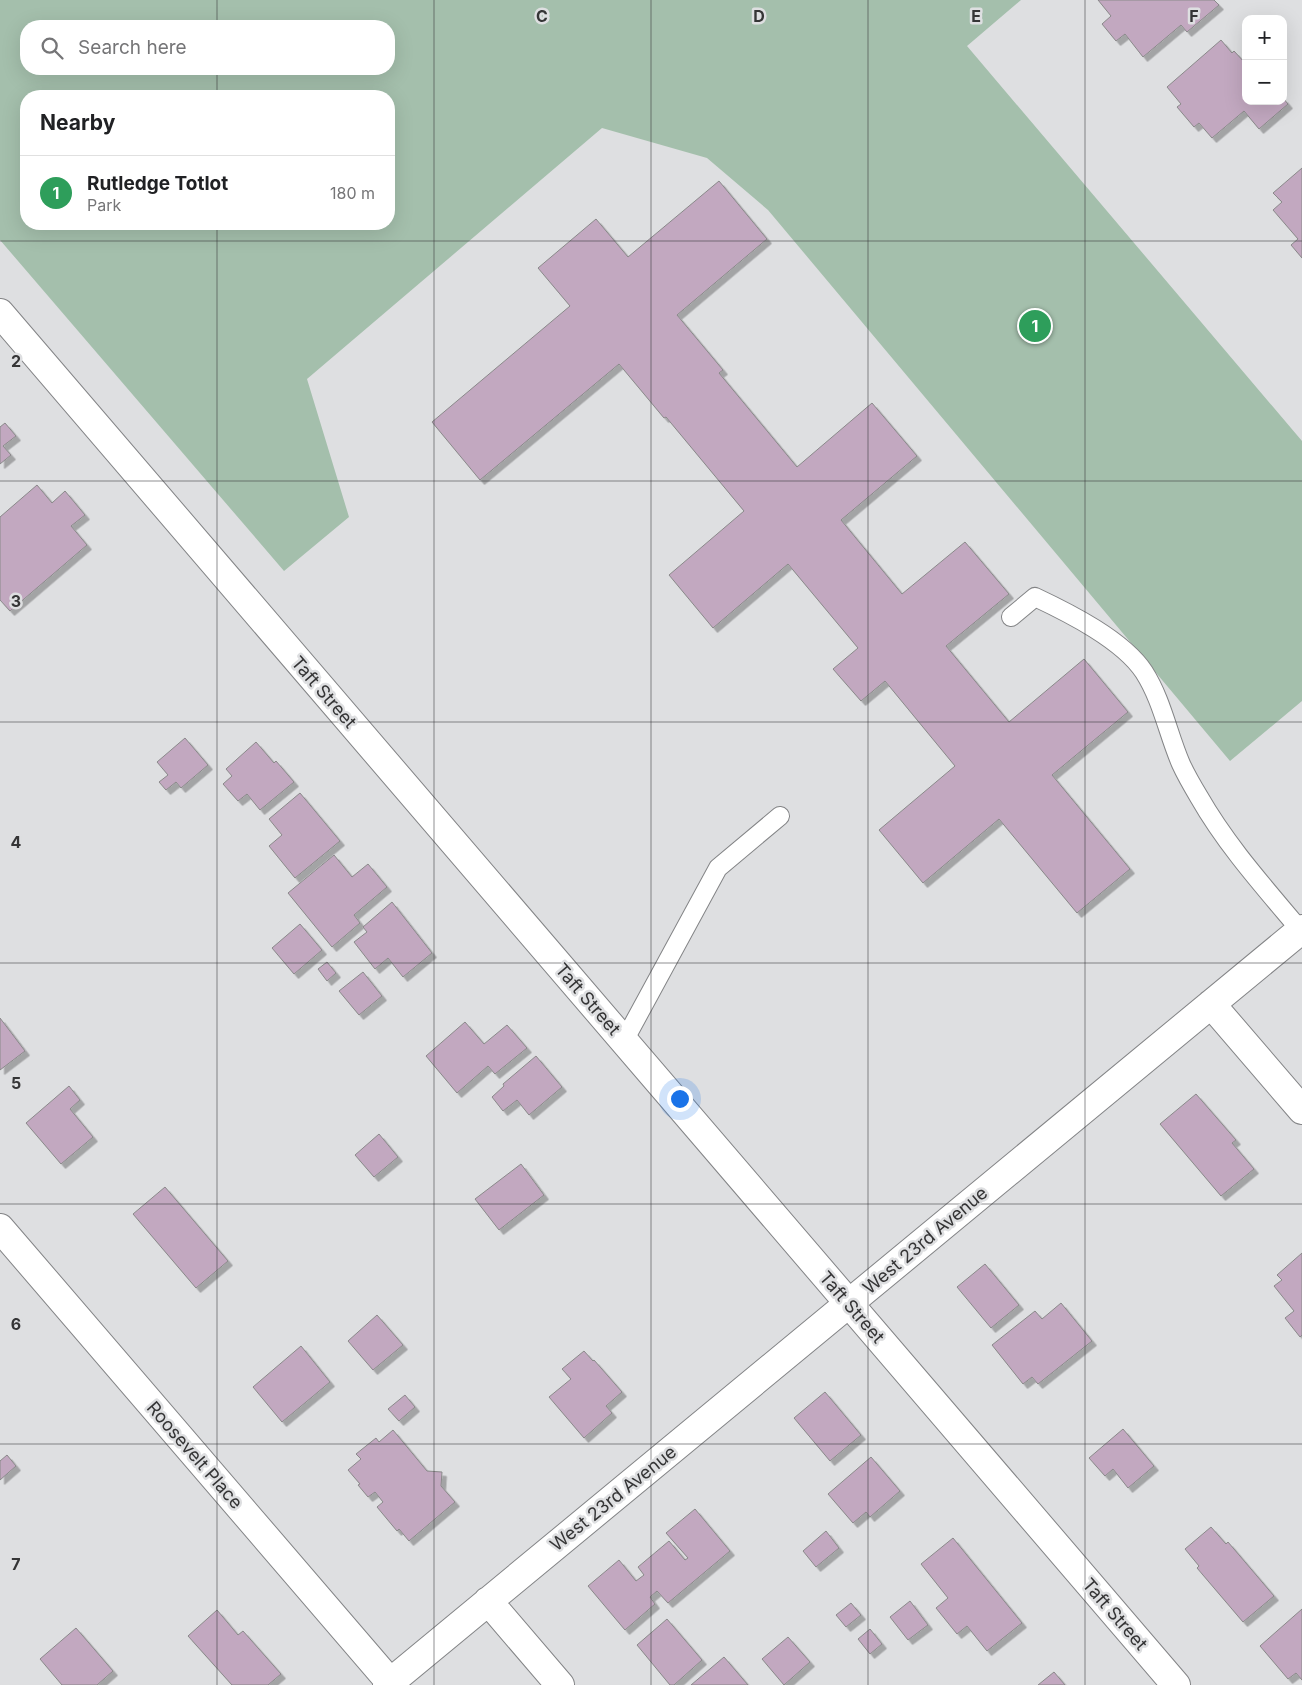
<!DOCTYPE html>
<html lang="en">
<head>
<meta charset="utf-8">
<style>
  :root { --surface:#fff; --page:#f2f2f2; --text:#202124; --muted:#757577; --line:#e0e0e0; --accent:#db2777 }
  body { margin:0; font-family:Inter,sans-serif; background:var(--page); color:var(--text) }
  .controls { position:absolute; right:15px; top:15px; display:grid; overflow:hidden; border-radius:10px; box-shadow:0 5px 20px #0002 }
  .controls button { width:45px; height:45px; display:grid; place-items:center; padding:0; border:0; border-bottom:1px solid var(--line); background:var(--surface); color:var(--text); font:25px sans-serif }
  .you { position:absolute; left:679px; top:1098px; width:18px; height:18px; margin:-12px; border:4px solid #fff; border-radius:50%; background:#1a73e8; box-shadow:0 0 0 8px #1a73e833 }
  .badge { display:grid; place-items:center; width:32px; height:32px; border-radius:50%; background:var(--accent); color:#fff; font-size:16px; font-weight:700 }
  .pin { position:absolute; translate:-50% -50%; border:2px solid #fff; box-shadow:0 1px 5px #0006 }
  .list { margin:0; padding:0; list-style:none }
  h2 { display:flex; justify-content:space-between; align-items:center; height:65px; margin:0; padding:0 20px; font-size:21px }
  h2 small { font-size:16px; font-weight:400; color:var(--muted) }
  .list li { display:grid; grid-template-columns:32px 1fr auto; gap:15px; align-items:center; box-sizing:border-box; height:75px; padding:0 20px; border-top:1px solid var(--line) }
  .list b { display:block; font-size:19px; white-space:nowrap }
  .list p { margin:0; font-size:16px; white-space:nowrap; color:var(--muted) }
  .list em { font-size:16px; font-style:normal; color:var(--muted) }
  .icon { flex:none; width:28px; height:28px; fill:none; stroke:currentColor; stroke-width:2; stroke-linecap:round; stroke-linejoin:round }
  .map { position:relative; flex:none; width:1302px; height:1685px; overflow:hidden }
  .search { position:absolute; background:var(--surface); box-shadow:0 5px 20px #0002; left:20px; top:20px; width:375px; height:55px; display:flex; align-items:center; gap:12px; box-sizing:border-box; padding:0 18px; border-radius:20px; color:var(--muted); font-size:19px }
  .panel { position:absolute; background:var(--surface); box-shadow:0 5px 20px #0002; left:20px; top:90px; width:375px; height:140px; border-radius:20px }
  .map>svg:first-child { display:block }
</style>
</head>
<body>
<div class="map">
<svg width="1302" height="1685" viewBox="0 0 1302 1685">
  <defs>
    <filter id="shadow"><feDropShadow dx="4.5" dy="4.5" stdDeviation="0" flood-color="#0004"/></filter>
  </defs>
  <rect width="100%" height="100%" fill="#dedfe1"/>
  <!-- green -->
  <path fill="#a4bfac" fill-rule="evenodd" d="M0,0H1021L967,46L1302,441V701L1230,761L768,210L707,158L602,128L307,379L349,517L284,571L0,240ZM26,26H389V69H26ZM26,96H389V224H26Z"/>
  <!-- building -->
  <path fill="#c2a8c0" stroke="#8a898a" filter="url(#shadow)" d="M1098,0H1214L1219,5L1187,32L1181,25L1143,57L1125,34L1116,41L1102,24L1111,16Z
    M1221,40L1232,53L1234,51L1246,64L1244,66L1246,68V101H1283V98L1288,104L1259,129L1244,111L1212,138L1199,123L1194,127L1177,107L1181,104L1167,87Z
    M1302,168V258L1291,245L1298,239L1273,210L1282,202L1273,193Z
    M719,181L767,239L677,315L723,370L719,373L797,467L872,403L917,456L841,520L902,594L965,542L1009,594L946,646L1009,722L1084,659L1128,712L1052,775L1130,869L1077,913L999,819L923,883L879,830L955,766L885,681L861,701L833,669L858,648L788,564L713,628L669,575L744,511L666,417L664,418L619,364L480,480L432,422L570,306L538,268L596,219L628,257Z
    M5,423L16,436L3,446L11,455L0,464V427Z
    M37,485L52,503L65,491L85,515L71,526L87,545L10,611L0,600V517Z
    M185,738L208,765L181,788L176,782L166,790L159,782L168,775L157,762Z
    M256,742L274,763L276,761L294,782L260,810L247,794L238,801L223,784L232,776L226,769Z
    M300,793L340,841L295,878L269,846L282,835L269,819Z
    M334,855L352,877L368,864L387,887L354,915L360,923L332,947L288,893Z
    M392,902L432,953L403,977L388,958L375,969L354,942L367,932L363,927Z
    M300,924L322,950L294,974L272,948Z
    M327,962L336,973L327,981L318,969Z
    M363,972L382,996L359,1015L339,991Z
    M0,1018L25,1051L0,1070Z
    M465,1022L484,1044L507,1025L527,1048L495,1074L488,1066L457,1093L426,1056Z
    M536,1056L562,1087L529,1115L517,1100L503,1111L492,1097L504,1086L503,1084Z
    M69,1086L80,1100L70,1109L93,1137L61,1164L26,1123Z
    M1196,1094L1236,1140L1232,1143L1254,1169L1221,1196L1160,1124Z
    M379,1134L398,1157L374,1177L355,1155Z
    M521,1164L544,1195L499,1230L475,1199Z
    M165,1187L228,1261L196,1288L133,1214Z
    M1302,1253V1335L1300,1337L1285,1318L1294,1311L1274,1286L1282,1280L1277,1275Z
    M985,1264L1019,1305L991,1328L957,1287Z
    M1061,1303L1092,1341L1038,1384L1032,1377L1023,1384L992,1345L1035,1311L1042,1319Z
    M377,1315L403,1345L373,1370L348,1341Z
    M301,1346L330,1382L282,1422L253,1387Z
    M584,1351L593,1361L594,1360L622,1392L606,1406L612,1413L584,1438L549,1397L571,1379L562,1369Z
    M825,1392L861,1435L830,1461L794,1418Z
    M405,1395L415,1407L399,1421L388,1409Z
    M1123,1429L1154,1466L1128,1488L1113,1469L1105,1476L1089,1458Z
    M393,1430L427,1471L442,1472L441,1486L455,1502L409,1541L399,1529L397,1531L377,1507L383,1502L375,1492L368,1497L358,1485L360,1484L348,1470L361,1459L356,1454L376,1438L379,1442Z
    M7,1455L16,1466L0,1480V1461Z
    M871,1457L900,1491L870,1517L866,1512L853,1523L828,1494Z
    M695,1509L730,1551L668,1603L657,1591L650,1597L655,1604L625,1630L588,1586L619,1560L636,1581L644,1575L638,1567L669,1541L685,1560L688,1558L666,1533Z
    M1211,1527L1226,1544L1228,1542L1274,1596L1243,1622L1197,1568L1199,1566L1185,1549Z
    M826,1531L839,1548L816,1567L803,1551Z
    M953,1538L1022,1623L987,1651L967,1626L957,1634L936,1608L948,1598L921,1564Z
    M910,1601L928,1625L908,1640L890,1617Z
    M851,1603L861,1615L846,1627L836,1615Z
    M1302,1609V1680L1296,1673L1288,1679L1260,1646Z
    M217,1610L238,1635L243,1631L281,1674L268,1685H232L188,1636Z
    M667,1619L702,1660L674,1685H670L637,1645Z
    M76,1628L113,1671L97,1685H62L40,1659Z
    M870,1629L882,1644L870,1654L858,1639Z
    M788,1637L810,1662L784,1685L762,1659Z
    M724,1657L748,1685H691Z
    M1054,1672L1065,1685H1038Z"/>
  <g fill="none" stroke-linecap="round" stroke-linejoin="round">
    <defs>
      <path id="lane" d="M1011,617L1035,597C1069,613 1123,640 1144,672C1162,700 1168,734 1181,764C1186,775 1193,787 1199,797C1227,846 1265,888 1301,931
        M624,1041L718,868L780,816"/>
      <path id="street" d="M1211,1004L1302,1110
        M0,1228L390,1682
        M488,1601L560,1685
        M387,1685L1302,929"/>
      <path id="secondary" d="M0,313L1176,1685"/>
    </defs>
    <!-- lane casing -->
    <use href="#lane" stroke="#838486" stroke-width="20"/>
    <!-- street casing -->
    <use href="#street" stroke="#838486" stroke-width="30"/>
    <!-- secondary casing -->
    <use href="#secondary" stroke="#838486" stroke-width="30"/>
    <!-- lane -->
    <use href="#lane" stroke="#fff" stroke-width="18"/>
    <!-- street -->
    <use href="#street" stroke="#fff" stroke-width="28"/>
    <!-- secondary -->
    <use href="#secondary" stroke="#fff" stroke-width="28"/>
  </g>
  <!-- grid -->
  <path fill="none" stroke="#353536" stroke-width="1" stroke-opacity="0.55" d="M217,0V26M434,0V1685M651,0V1685M868,0V1685M1085,0V1685M217,69V96M217,224V1685M0,241H1302M0,481H1302M0,722H1302M0,963H1302M0,1204H1302M0,1444H1302"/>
  <g text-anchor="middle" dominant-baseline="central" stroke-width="5" stroke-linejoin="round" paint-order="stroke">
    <!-- street labels -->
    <g font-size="18" fill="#353536" stroke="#dedfe1">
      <text transform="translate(324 692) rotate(49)">Taft Street</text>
      <text transform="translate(588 999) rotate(49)">Taft Street</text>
      <text transform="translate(925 1240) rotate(-40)">West 23rd Avenue</text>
      <text transform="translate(852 1307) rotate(49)">Taft Street</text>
      <text transform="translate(195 1455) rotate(49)">Roosevelt Place</text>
      <text transform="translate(613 1498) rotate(-39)">West 23rd Avenue</text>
      <text transform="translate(1115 1614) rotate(49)">Taft Street</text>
    </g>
  </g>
  <g font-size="16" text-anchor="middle" font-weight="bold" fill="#353536" stroke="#dedfe1" stroke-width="5" stroke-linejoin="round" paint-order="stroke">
    <text x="542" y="22">C</text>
    <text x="759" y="22">D</text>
    <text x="976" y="22">E</text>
    <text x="1194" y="22">F</text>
    <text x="16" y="367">2</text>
    <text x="16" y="607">3</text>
    <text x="16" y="848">4</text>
    <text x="16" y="1089">5</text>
    <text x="16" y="1330">6</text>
    <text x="16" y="1570">7</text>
  </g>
</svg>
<div class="controls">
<button>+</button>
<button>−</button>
</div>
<div class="you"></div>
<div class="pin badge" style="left:1035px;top:326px;background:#2e9e5b">1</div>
<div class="search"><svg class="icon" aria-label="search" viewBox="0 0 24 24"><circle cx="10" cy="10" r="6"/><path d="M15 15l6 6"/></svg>Search here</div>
<section class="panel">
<h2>Nearby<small></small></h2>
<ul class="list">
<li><span class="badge" style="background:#2e9e5b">1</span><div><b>Rutledge Totlot</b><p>Park</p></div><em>180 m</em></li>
</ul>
</section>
</div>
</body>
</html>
